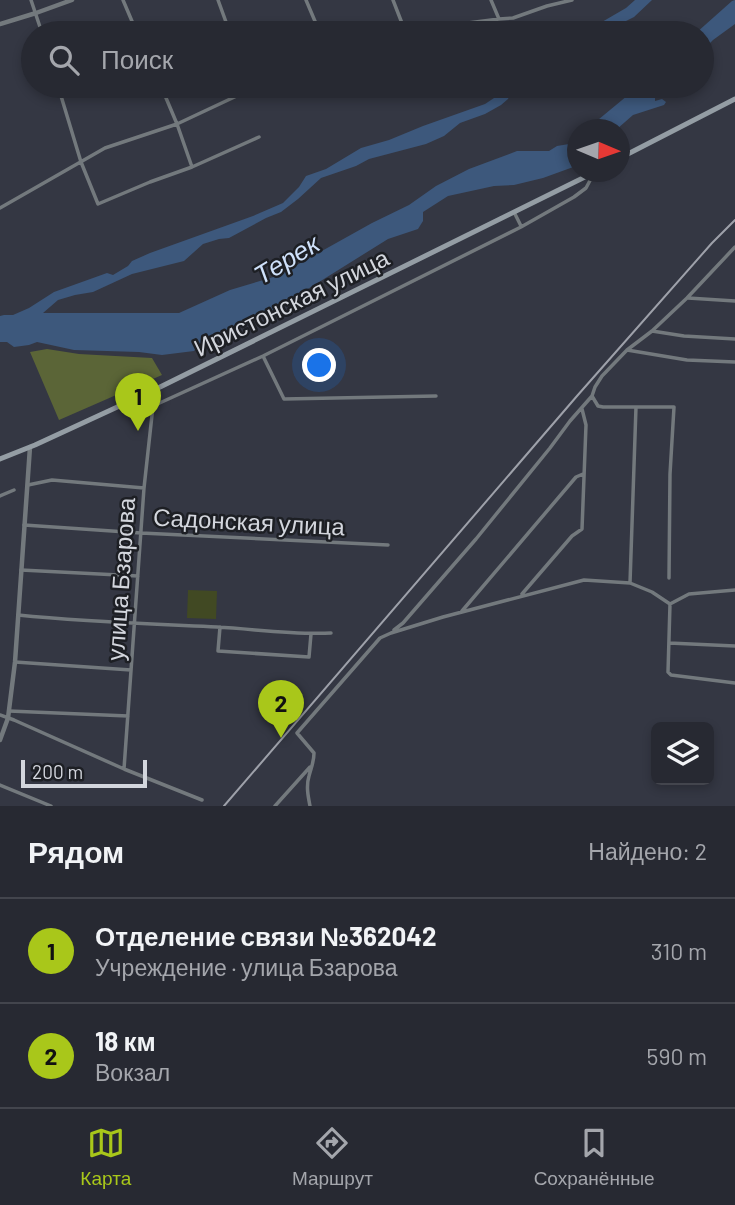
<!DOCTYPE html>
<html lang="ru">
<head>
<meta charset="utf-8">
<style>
  :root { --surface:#272932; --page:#33353e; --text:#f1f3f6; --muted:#a4a6ac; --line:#43454d; --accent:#a9c71a }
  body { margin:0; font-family:Barlow,sans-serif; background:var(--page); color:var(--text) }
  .controls { position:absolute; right:21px; bottom:21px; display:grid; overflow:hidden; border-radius:10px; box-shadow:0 4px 10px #0003 }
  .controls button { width:63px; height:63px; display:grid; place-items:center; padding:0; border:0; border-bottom:2px solid var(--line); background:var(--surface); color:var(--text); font:35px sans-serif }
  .compass { position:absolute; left:567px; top:119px; width:63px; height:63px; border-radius:50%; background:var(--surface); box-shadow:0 4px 10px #0003; rotate:92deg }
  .scale { position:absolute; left:21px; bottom:18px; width:126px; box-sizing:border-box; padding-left:7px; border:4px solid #d3d6dd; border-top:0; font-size:19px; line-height:24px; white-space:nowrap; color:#d3d6dd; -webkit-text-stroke:5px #1d1f24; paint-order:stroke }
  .you { position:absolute; left:320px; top:366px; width:24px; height:24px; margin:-18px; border:5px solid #fff; border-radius:50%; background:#1a73e8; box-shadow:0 0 0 10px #1a73e833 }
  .badge { display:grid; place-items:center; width:46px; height:46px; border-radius:50%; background:var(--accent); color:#111; font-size:23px; font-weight:700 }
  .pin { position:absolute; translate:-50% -58px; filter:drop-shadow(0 2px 4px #0008) }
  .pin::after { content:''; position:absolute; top:37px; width:24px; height:21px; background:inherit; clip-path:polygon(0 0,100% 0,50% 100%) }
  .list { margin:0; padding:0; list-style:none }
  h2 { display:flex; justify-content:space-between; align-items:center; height:91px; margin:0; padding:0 28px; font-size:30px }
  h2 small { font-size:23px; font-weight:400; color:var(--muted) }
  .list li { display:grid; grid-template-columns:46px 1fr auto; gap:21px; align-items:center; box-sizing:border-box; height:105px; padding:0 28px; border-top:2px solid var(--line) }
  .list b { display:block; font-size:26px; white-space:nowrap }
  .list p { margin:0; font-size:23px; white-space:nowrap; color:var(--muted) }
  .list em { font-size:23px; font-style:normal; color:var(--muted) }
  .icon { flex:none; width:38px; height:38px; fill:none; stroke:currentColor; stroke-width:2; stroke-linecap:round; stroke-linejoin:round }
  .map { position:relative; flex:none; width:735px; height:806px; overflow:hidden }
  .search { position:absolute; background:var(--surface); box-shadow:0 4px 10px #0003; left:21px; right:21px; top:21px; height:77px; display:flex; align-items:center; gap:18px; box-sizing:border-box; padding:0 24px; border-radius:38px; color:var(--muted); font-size:26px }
  .sheet { height:301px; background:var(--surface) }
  nav { display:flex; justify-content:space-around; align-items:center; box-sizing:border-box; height:98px; border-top:2px solid var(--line); background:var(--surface); font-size:19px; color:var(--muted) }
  nav a { display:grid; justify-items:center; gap:4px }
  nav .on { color:var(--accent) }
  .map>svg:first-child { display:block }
</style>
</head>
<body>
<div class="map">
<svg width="735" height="806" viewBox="0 0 735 806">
  <rect width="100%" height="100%" fill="#343743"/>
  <!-- green -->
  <path fill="#414923" d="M188,590L217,591L216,619L187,618Z"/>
  <!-- forest -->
  <path fill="#5b6537" d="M47,349L79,354L152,358L162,375L59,420L30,352Z"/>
  <!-- water -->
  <path fill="#3d587c" d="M635,0H652L634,17L602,33H583L626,8Z
    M735,0V24L713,40L702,51V33H696L732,1Z
    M507,86H514L508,99L501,105L485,114L460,123L444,136L426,144L369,159L356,166L321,178L298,199L281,212L266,218L229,238L219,239L203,244L184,261L132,274L93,292L75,295L58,300L43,313H179L230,290L277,276L372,223L409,205L436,186L469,169L517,151H549L557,146L575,143L577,140V165L576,166L543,178L514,185L494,186L448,196L423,212V221L418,229L388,239L279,307L232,331L201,343L194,351L162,355L139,352L74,350L37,342L29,345L14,347L7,342H0V316L4,315H13L29,308L54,292L107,273L113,275L128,266L132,261L150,253L253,216L283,203L299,187L306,176L326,169L361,148L389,140L423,126L485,104L500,94Z
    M639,86H663L655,96V101L662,99L666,102L664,105L633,115L617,129H587Z"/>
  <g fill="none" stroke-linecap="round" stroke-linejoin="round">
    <!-- minor -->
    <path stroke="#73797d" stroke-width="3.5" d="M31,0L42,33
      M123,0L137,33
      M218,0L230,33
      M306,0L320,33
      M393,0L405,31
      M491,0L499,19
      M401,33L405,31L499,19L513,18L547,6L572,0
      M58,86L81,162L98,204L150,182L192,167L259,137
      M161,86L177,124L192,167
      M0,208L105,148L177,124L258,86
      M514,212L521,226
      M688,298L735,301
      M652,331L684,336L735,339
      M627,350L687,360L735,362
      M263,356L284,399L436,396
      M592,396L598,406L603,407H674L670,474L669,578
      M153,406L263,356L521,227L574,197L586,188L594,173
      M28,485L52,480L144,488
      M0,496L14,490
      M24,525L141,533L388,545
      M21,570L138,576
      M630,583L636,407
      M522,594L572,536L582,529L586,425L582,409
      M670,604L689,594L735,590
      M462,611L576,477L583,474
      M18,615C85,622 151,624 217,627C255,629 293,635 331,633
      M220,627L218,651L309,657L311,634
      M394,630L403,623L476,539L550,448L570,421L592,396L595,387L602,376L627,350L652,331L687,298L735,247
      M669,643L735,646
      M15,662L131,670
      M9,711L128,716
      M0,715L14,720L124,769L202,800
      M124,769L144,488L153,406L152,391
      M0,785L51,806
      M275,806L310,767
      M310,806C308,796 306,786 309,776C311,768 314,762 314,753L297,733L380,638L391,633L443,617L584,580L630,583L652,592L670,604L668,672L671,675L735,683"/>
    <!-- tertiary -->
    <path stroke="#73797d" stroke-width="4.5" d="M0,24L36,13L72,0
      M0,740L8,718L15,662L30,447"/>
    <!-- secondary -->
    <path stroke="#949da4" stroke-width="5" d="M620,158L735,99
      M0,459L35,445L152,391L595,172"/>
    <!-- rail -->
    <path stroke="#9ea1aa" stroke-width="2" d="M224,806L577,396L712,243L735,220"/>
  </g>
  <g text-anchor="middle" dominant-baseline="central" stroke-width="5" stroke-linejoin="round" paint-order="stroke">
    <!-- street labels -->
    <g font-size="24" fill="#d3d6dd" stroke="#1d1f24">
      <text transform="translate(291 302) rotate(-26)">Иристонская улица</text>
      <text transform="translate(249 521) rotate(3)">Садонская улица</text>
      <text transform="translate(120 579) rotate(-86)">улица Бзарова</text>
    </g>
    <!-- water labels -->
    <g font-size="26" font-style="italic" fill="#cfe1fa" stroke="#1d1f24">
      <text transform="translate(286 258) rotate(-31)">Терек</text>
    </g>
  </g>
</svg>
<div class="controls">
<button><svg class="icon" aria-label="layers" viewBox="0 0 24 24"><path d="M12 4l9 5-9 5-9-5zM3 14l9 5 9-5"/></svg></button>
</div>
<svg class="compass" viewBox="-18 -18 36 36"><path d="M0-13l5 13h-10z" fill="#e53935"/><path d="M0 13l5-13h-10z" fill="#a4a6ac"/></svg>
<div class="scale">200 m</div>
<div class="you"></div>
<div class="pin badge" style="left:138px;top:431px">1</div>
<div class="pin badge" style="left:281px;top:738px">2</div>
<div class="search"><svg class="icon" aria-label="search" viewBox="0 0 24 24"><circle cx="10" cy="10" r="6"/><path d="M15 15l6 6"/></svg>Поиск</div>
</div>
<section class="sheet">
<h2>Рядом<small>Найдено: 2</small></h2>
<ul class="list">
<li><span class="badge">1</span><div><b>Отделение связи №362042</b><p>Учреждение · улица Бзарова</p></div><em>310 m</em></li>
<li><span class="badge">2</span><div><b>18 км</b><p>Вокзал</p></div><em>590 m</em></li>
</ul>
</section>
<nav>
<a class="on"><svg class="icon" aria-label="map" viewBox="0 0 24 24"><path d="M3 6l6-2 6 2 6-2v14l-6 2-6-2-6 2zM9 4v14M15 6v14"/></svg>Карта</a>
<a><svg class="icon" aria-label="directions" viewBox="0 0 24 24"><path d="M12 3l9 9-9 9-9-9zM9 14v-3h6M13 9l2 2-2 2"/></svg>Маршрут</a>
<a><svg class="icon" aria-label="saved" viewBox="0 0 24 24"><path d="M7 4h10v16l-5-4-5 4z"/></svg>Сохранённые</a>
</nav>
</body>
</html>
